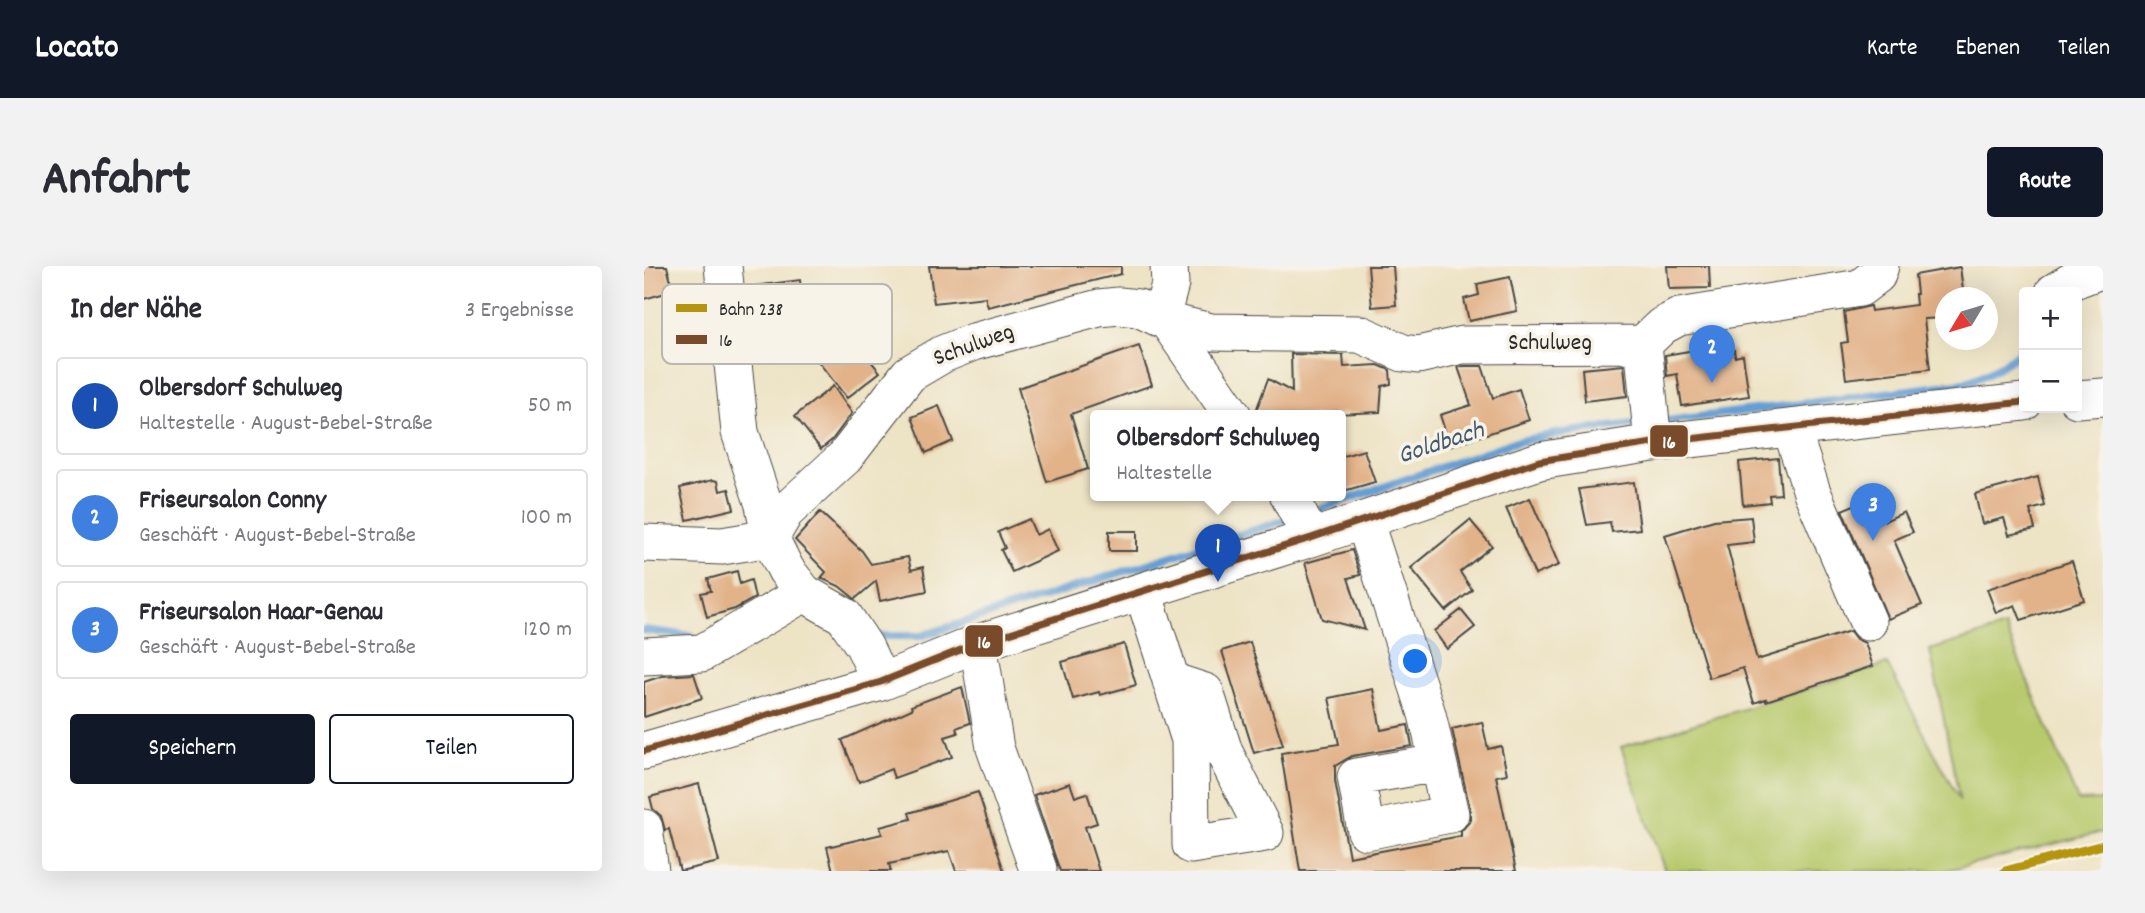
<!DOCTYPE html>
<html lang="de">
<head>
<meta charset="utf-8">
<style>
  :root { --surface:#fff; --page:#f2f2f3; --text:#2b2b33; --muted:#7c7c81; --line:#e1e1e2; --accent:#111827 }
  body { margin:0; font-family:Dekko,sans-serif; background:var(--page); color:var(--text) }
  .controls { position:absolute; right:21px; top:21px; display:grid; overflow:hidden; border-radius:7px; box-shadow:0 7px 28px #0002 }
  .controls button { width:63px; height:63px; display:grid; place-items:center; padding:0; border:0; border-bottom:2px solid var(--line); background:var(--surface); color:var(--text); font:35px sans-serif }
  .compass { position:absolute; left:1291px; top:21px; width:63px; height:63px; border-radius:50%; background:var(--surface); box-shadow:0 7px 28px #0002; rotate:232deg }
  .you { position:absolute; left:772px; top:396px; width:24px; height:24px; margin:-18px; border:5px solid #fff; border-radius:50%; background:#1a73e8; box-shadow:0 0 0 10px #1a73e833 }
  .badge { display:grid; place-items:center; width:46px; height:46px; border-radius:50%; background:var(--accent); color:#fff; font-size:23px; font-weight:700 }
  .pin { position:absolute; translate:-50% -58px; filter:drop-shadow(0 2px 4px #0008) }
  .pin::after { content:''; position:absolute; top:37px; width:24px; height:21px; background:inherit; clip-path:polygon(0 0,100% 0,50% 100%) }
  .popup { position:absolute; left:446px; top:144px; width:256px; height:91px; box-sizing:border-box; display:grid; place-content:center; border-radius:7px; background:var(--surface); filter:drop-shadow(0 2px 5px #0005); font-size:23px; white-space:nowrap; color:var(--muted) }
  .popup b { font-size:26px; color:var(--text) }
  .popup::after { content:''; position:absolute; left:50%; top:100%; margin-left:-14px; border:14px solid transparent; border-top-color:var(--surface) }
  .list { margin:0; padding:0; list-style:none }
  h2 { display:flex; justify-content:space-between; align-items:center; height:91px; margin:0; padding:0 28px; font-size:30px }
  h2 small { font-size:23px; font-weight:400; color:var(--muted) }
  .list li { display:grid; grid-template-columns:46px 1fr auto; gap:21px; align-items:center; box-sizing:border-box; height:98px; margin:0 14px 14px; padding:0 14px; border:2px solid var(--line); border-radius:7px }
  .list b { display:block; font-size:26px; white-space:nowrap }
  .list p { margin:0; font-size:23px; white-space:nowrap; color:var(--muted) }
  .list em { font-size:23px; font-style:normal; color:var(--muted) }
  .actions { display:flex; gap:14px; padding:21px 28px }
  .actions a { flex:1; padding:16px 0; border:2px solid var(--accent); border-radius:7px; text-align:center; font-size:24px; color:var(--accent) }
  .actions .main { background:var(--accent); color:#fff }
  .map { position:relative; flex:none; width:1459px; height:605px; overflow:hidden; border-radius:7px }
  header { display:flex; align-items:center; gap:42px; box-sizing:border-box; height:98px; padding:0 35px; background:var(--accent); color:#fff }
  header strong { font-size:33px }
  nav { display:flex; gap:38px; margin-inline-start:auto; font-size:24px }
  .intro { display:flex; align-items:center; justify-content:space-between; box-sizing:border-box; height:168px; padding:0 42px }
  h1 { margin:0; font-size:49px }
  .button { padding:18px 32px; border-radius:7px; background:var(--accent); color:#fff; font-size:24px; font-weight:700 }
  main { display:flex; gap:42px; padding:0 42px }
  aside { flex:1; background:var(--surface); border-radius:7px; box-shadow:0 7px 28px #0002 }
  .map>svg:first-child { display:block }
</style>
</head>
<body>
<header>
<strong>Locato</strong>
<nav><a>Karte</a><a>Ebenen</a><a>Teilen</a></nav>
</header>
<div class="intro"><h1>Anfahrt</h1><a class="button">Route</a></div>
<main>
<aside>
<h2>In der Nähe<small>3 Ergebnisse</small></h2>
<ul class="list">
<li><span class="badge" style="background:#1a4fb4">1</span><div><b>Olbersdorf Schulweg</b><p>Haltestelle · August-Bebel-Straße</p></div><em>50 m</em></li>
<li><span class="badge" style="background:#3f7fe0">2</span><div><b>Friseursalon Conny</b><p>Geschäft · August-Bebel-Straße</p></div><em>100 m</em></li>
<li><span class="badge" style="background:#3f7fe0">3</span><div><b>Friseursalon Haar-Genau</b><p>Geschäft · August-Bebel-Straße</p></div><em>120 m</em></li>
</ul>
<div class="actions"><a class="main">Speichern</a><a>Teilen</a></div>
</aside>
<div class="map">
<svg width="1459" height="605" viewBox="0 0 1459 605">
  <rect width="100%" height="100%" fill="#f7f3e8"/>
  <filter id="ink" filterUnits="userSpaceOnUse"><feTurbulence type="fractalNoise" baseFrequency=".0143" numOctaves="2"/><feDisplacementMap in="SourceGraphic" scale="14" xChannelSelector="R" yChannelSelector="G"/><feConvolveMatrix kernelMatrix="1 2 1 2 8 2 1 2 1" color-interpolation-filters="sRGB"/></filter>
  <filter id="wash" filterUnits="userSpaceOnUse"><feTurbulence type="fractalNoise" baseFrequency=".00686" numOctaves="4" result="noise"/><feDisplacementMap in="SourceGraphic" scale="28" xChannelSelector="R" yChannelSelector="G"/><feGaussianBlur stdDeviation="1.57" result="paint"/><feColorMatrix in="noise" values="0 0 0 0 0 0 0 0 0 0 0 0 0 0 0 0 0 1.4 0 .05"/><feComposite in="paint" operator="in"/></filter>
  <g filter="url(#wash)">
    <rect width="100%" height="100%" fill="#ede3c5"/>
    <!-- green -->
    <path fill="#b7c96c" stroke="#717a4c" stroke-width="2" d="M1361,361L1434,535L1459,534V566L1299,605H1021L977,481L1243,398L1316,535L1286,384Z"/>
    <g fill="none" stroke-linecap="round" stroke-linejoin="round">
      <!-- stream -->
      <path stroke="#659ed4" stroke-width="8" d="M1015,156L1320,117C1343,109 1362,99 1380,82
        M664,247L867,177L917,167L998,157
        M0,364L48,370
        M238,370H277L645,253"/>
    </g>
    <g id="blocks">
      <!-- building -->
      <path fill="#e2b289" d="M0,0H23L29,25L0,33Z
        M285,0H477V8L344,41L341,31L290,37Z
        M724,0H749L752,39L728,41Z
        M1023,0H1065L1066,22L1025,23Z
        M1316,1L1320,32H1301V52L1280,53L1286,103L1202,113L1197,77L1204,76L1200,46L1226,40L1227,45L1272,39L1271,28H1273L1271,9Z
        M866,11L873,45L825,55L820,33L835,29L833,18Z
        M156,14L160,52L106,59L102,21Z
        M191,79L202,94L216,82L236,106L203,132L173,94Z
        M495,80L508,119L427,148L444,203L403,216L374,122Z
        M1069,81L1070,87L1090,84L1091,91L1099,89L1105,130L1038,140L1033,108L1023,110L1021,89Z
        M647,88L699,89L700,101L734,99L746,104L747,118L738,120L736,146L689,148L692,150H610L624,113L648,126Z
        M980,99L983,130L941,135L938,103Z
        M820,100H838L849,132L875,123L885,154L806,180L796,149L827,139L814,101Z
        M189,120L208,147L188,174L177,183L151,150Z
        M295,140L309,175L282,187L268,151Z
        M720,184L731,216L696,226V191Z
        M1134,192L1137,228L1125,229L1126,236L1099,239L1095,196Z
        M1394,211L1401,240L1386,244L1391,263L1365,269L1360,252L1338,258L1331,228Z
        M69,214L74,215L76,225L85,223L90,243L43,254L36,222Z
        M990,216L996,263L968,266L966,256L943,259L935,223Z
        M1231,230L1241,255L1260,246L1269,266L1250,274L1278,339L1244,353L1198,244Z
        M886,232L915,299L891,309L862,242Z
        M176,246L218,285L227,298L264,291L267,304L279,301L283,325L236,335L232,315L211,333L195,320L177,312L182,306L151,274Z
        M1107,251L1110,276L1083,279L1113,394L1206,365L1212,373L1221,377L1229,400L1122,435V433L1110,437L1099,402L1065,412L1021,269L1070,254Z
        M385,253L392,269L404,263L414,285L368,306L357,284L361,282L354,266Z
        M826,254L848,280L816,306L828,324L802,345L767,302Z
        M465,265H493V285H465Z
        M708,284L716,309L704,312L721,364L678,353L661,297Z
        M1428,295L1440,334L1377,354L1371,339L1352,347L1343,323Z
        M93,305L96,318L107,314L111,332L91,343L63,351L57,327L67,325L64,313Z
        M817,344L831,361L803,383L790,365Z
        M606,376L639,479L610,487L578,385Z
        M480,378L492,419L456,429L455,426L429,433L418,396Z
        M50,408L58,432L0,451V416L18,410Z
        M318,421L326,457L312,462L314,467L301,471L308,491L250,512L247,503L215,516L198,474L268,443L267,440Z
        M729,423L737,464L764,459L768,480L708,490L691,500V515L705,591L817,570V565L826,555V543L808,463L838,456L844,483L857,480L863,508L852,510L872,605H656L637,487L695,478L685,432Z
        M426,517L431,531L443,527L453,557L441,561L455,605H416L390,529Z
        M55,518L75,596L36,605L25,563L21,564L17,550L9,543L6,531Z
        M334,526L360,605H312L305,585L245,598L247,605H189L183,581L238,568L236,561L267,553L265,547Z"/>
    </g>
  </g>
  <g filter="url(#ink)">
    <use href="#blocks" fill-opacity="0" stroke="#484742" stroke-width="2"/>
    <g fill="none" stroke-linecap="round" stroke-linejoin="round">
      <defs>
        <path id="minor" d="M79,0L96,166L120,239L126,272L142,304L160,327L200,350L220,380L237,416
          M1410,26L1430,14L1459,3
          M517,52L526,18L525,0
          M524,56L589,150
          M999,78L1009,177
          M1433,133L1459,131
          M1147,162L1168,226L1224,356
          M645,230L667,272
          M720,254L783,448L806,548L722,565L712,511L794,497
          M126,272L141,246L201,191L265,108L299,88L329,76L455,42L475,40L494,42L524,56L567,66L716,68L759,87L774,89L818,79L999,78L1018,60L1035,51L1216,22L1233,9L1236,0
          M0,277L78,280L126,272
          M499,326L546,474L547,579L621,567L580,486L561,426L527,415
          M334,377L351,482L394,603
          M0,390L58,387L160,327
          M0,485L237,416L334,377L667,272L895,195L1009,177L1380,136
          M0,562L6,605"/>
      </defs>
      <!-- minor casing -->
      <use href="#minor" stroke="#484742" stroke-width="39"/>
      <!-- minor -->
      <use href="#minor" stroke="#fff" stroke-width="37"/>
      <defs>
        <path id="bus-1" d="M0,485L237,416L334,377L667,272L895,195L1009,177L1380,136"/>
      </defs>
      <!-- bus-1 casing -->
      <use href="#bus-1" stroke="#f7f3e8" stroke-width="12"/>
      <!-- bus-1 -->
      <use href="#bus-1" stroke="#7a4b2a" stroke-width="7"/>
      <defs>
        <path id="rail-1" d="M1361,605L1459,579"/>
      </defs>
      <!-- rail-1 casing -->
      <use href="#rail-1" stroke="#f7f3e8" stroke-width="14"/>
      <!-- rail-1 -->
      <use href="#rail-1" stroke="#b5950f" stroke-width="9"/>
    </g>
  </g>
  <g text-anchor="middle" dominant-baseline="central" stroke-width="7" stroke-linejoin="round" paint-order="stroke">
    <!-- street labels -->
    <g font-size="24" fill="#2b2b2b" stroke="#f7f3e8">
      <text x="906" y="78">Schulweg</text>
      <text transform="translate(330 80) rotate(-20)">Schulweg</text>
    </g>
    <!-- water labels -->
    <g font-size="26" font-style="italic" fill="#42596f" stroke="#f7f3e8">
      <text transform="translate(797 178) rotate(-18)">Goldbach</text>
    </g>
  </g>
  <!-- legend -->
  <rect x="18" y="18" width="230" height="80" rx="10" fill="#f7f3e8" stroke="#bab7af" stroke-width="2"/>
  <rect x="32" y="38" width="31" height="8" fill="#b5950f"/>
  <rect x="32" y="69" width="31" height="9" fill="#7a4b2a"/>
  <g font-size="19" fill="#2b2b2b">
    <text x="75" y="49">Bahn 238</text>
    <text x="75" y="80">16</text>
  </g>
  <g stroke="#f7f3e8" stroke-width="2.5">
    <rect x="1005" y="158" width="40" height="34" rx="7" fill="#7a4b2a"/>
    <rect x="320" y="358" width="40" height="34" rx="7" fill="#7a4b2a"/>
  </g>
  <g font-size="19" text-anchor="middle" font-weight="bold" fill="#fff">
    <text x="1025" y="182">16</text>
    <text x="340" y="382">16</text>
  </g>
</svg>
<div class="controls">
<button>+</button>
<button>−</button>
</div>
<svg class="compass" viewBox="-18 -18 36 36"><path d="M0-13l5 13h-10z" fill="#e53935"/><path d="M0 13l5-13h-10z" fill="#7c7c81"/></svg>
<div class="you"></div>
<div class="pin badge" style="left:574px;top:316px;background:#1a4fb4">1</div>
<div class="popup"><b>Olbersdorf Schulweg</b>Haltestelle</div>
<div class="pin badge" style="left:1068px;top:117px;background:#3f7fe0">2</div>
<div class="pin badge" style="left:1229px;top:275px;background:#3f7fe0">3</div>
</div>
</main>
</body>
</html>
